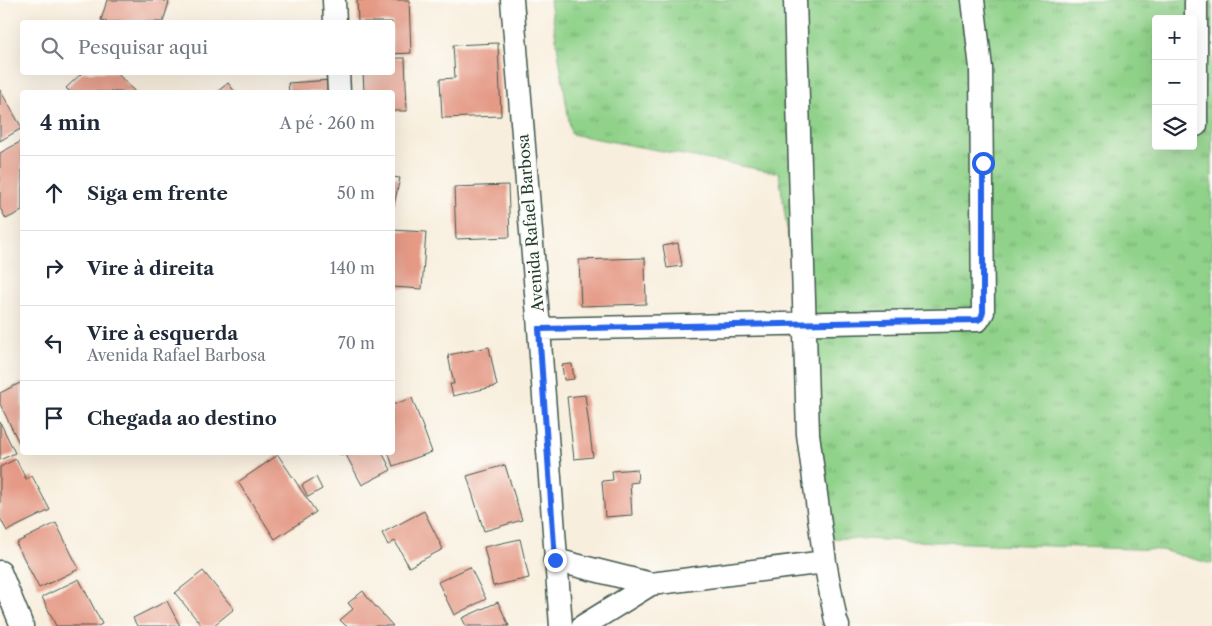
<!DOCTYPE html>
<html lang="pt">
<head>
<meta charset="utf-8">
<style>
  :root { --surface:#fff; --page:#f6f6f7; --text:#1f2937; --muted:#747a83; --line:#e0e1e3 }
  body { margin:0; font-family:"Libre Caslon Text",serif; background:var(--page); color:var(--text) }
  .controls { position:absolute; right:15px; top:15px; display:grid; overflow:hidden; border-radius:5px; box-shadow:0 5px 20px #0002 }
  .controls button { width:45px; height:45px; display:grid; place-items:center; padding:0; border:0; border-bottom:1px solid var(--line); background:var(--surface); color:var(--text); font:25px sans-serif }
  .stop { position:absolute; width:15px; height:15px; margin:-11px; border:4px solid #2563eb; border-radius:50%; background:#fff }
  .stop.end { background:#2563eb; border-color:#fff; box-shadow:0 1px 5px #0008 }
  .list { margin:0; padding:0; list-style:none }
  h2 { display:flex; justify-content:space-between; align-items:center; height:65px; margin:0; padding:0 20px; font-size:21px }
  h2 small { font-size:16px; font-weight:400; color:var(--muted) }
  .list li { display:grid; grid-template-columns:32px 1fr auto; gap:15px; align-items:center; box-sizing:border-box; height:75px; padding:0 20px; border-top:1px solid var(--line) }
  .list b { display:block; font-size:19px; white-space:nowrap }
  .list p { margin:0; font-size:16px; white-space:nowrap; color:var(--muted) }
  .list em { font-size:16px; font-style:normal; color:var(--muted) }
  .icon { flex:none; width:28px; height:28px; fill:none; stroke:currentColor; stroke-width:2; stroke-linecap:round; stroke-linejoin:round }
  .map { position:relative; flex:none; width:1212px; height:626px; overflow:hidden }
  .search { position:absolute; background:var(--surface); box-shadow:0 5px 20px #0002; left:20px; top:20px; width:375px; height:55px; display:flex; align-items:center; gap:12px; box-sizing:border-box; padding:0 18px; border-radius:5px; color:var(--muted); font-size:19px }
  .panel { position:absolute; background:var(--surface); box-shadow:0 5px 20px #0002; left:20px; top:90px; width:375px; height:365px; border-radius:5px }
  .map>svg:first-child { display:block }
</style>
</head>
<body>
<div class="map">
<svg width="1212" height="626" viewBox="0 0 1212 626">
  <defs>
    <pattern id="grass-tufts" width="24" height="20" patternUnits="userSpaceOnUse" patternTransform="scale(1.25)"><rect width="24" height="20" fill="#90d28a"/><path d="M3 7l-1-3M5 7V3M7 7l1-3M15 17l-1-3M17 17v-4M19 17l1-3" fill="none" stroke="#75ac72"/></pattern>
  </defs>
  <rect width="100%" height="100%" fill="#fdfcf7"/>
  <filter id="ink" filterUnits="userSpaceOnUse"><feTurbulence type="fractalNoise" baseFrequency=".02" numOctaves="2"/><feDisplacementMap in="SourceGraphic" scale="10" xChannelSelector="R" yChannelSelector="G"/><feConvolveMatrix kernelMatrix="1 2 1 2 8 2 1 2 1" color-interpolation-filters="sRGB"/></filter>
  <filter id="wash" filterUnits="userSpaceOnUse"><feTurbulence type="fractalNoise" baseFrequency=".0096" numOctaves="4" result="noise"/><feDisplacementMap in="SourceGraphic" scale="20" xChannelSelector="R" yChannelSelector="G"/><feGaussianBlur stdDeviation="1.12" result="paint"/><feColorMatrix in="noise" values="0 0 0 0 0 0 0 0 0 0 0 0 0 0 0 0 0 1.4 0 .05"/><feComposite in="paint" operator="in"/></filter>
  <g filter="url(#wash)">
    <rect width="100%" height="100%" fill="#f8eedd"/>
    <!-- grass -->
    <path fill="url(#grass-tufts)" stroke="#58885f" fill-rule="evenodd" d="M550,0H1212V564L1161,550L831,538L779,173L571,134ZM1156,19H1193V146H1156Z"/>
    <g id="blocks">
      <!-- building -->
      <path fill="#e59a86" d="M107,0H160L169,2L163,22H109L101,20Z
        M357,0H409L411,53L392,54V22H358Z
        M498,43L501,116L442,118L440,79L455,78L453,45Z
        M392,58H405L407,111H392V92H364L363,72H392Z
        M83,72H116L135,92H70L66,88Z
        M331,80L332,92H289L288,83Z
        M228,83L235,92H217Z
        M0,90L22,128L0,141Z
        M22,141V211L6,219L0,208V153Z
        M392,177L400,178L393,209L392,208Z
        M508,185L510,237L456,239L454,187Z
        M392,230L426,232L422,289L392,287Z
        M678,243L682,266L667,268L663,246Z
        M645,258L646,304L581,306L579,260Z
        M489,347L497,386L453,396L450,384H454L448,355Z
        M572,364L574,379L564,380L562,365Z
        M22,382V449L0,404V393Z
        M585,395L593,457L574,459L567,397Z
        M412,398L432,452L393,466L388,452H392V405Z
        M0,422L15,453L0,460Z
        M339,452H382L391,470L362,485L345,453L341,455Z
        M278,455L316,512L275,539L238,482Z
        M16,459L26,479L32,476L50,510L7,531L0,518V467Z
        M505,465L522,520L484,531L467,476Z
        M637,469L638,482L630,483L632,515L605,517L602,481L613,480L612,471Z
        M316,477L322,489L308,497L302,485Z
        M424,511L443,549L409,567L395,541L388,545L382,533Z
        M56,523L79,569L39,588L16,543Z
        M520,539L529,578L493,586L484,547Z
        M470,567L486,599L454,615L438,582Z
        M203,571L234,609L213,626H202L175,593Z
        M79,579L102,624L98,626H56L42,597Z
        M363,591L367,597L393,626H346L340,620L353,609L348,603Z
        M167,601L180,626H137L133,618Z
        M498,602L509,626H466L462,618Z"/>
    </g>
  </g>
  <g filter="url(#ink)">
    <use href="#blocks" fill-opacity="0" stroke="#40584d" stroke-width="1"/>
    <g fill="none" stroke-linecap="round" stroke-linejoin="round">
      <defs>
        <path id="street" d="M334,0L335,22
          M512,0L539,329L561,626
          M795,0L808,434L825,562L836,621L838,626
          M338,72L339,92
          M1196,125V0
          M539,329L978,320L983,312L981,68L973,0
          M555,560L651,584L825,562
          M0,572L22,626
          M583,626L651,584"/>
      </defs>
      <!-- street casing -->
      <use href="#street" stroke="#40584d" stroke-width="25"/>
      <!-- street -->
      <use href="#street" stroke="#fff" stroke-width="22"/>
    </g>
  </g>
  <g fill="none" stroke-linecap="round" stroke-linejoin="round" filter="url(#ink)">
    <!-- route -->
    <path stroke="#2563eb" stroke-width="6" d="M555,560L539,329L978,320L981,318L983,312V163"/>
  </g>
  <g text-anchor="middle" dominant-baseline="central" stroke-width="4" stroke-linejoin="round" paint-order="stroke">
    <!-- street labels -->
    <g font-size="16" fill="#1f3d34" stroke="#fdfcf7">
      <text transform="translate(530 223) rotate(-95)">Avenida Rafael Barbosa</text>
    </g>
  </g>
</svg>
<div class="controls">
<button>+</button>
<button>−</button>
<button><svg class="icon" aria-label="layers" viewBox="0 0 24 24"><path d="M12 4l9 5-9 5-9-5zM3 14l9 5 9-5"/></svg></button>
</div>
<div class="stop" style="left:983px;top:163px"></div>
<div class="stop end" style="left:555px;top:560px"></div>
<div class="search"><svg class="icon" aria-label="search" viewBox="0 0 24 24"><circle cx="10" cy="10" r="6"/><path d="M15 15l6 6"/></svg>Pesquisar aqui</div>
<section class="panel">
<h2>4 min<small>A pé · 260 m</small></h2>
<ul class="list">
<li><svg class="icon" aria-label="ahead" viewBox="0 0 24 24"><path d="M12 20V5M6 11l6-6 6 6"/></svg><div><b>Siga em frente</b></div><em>50 m</em></li>
<li><svg class="icon" aria-label="right" viewBox="0 0 24 24"><path d="M7 20v-9h11M14 6l5 5-5 5"/></svg><div><b>Vire à direita</b></div><em>140 m</em></li>
<li><svg class="icon" aria-label="left" viewBox="0 0 24 24"><path d="M17 20v-9H6M10 6l-5 5 5 5"/></svg><div><b>Vire à esquerda</b><p>Avenida Rafael Barbosa</p></div><em>70 m</em></li>
<li><svg class="icon" aria-label="arrive" viewBox="0 0 24 24"><path d="M6 21V4h12l-3 4 3 4H6"/></svg><div><b>Chegada ao destino</b></div></li>
</ul>
</section>
</div>
</body>
</html>
